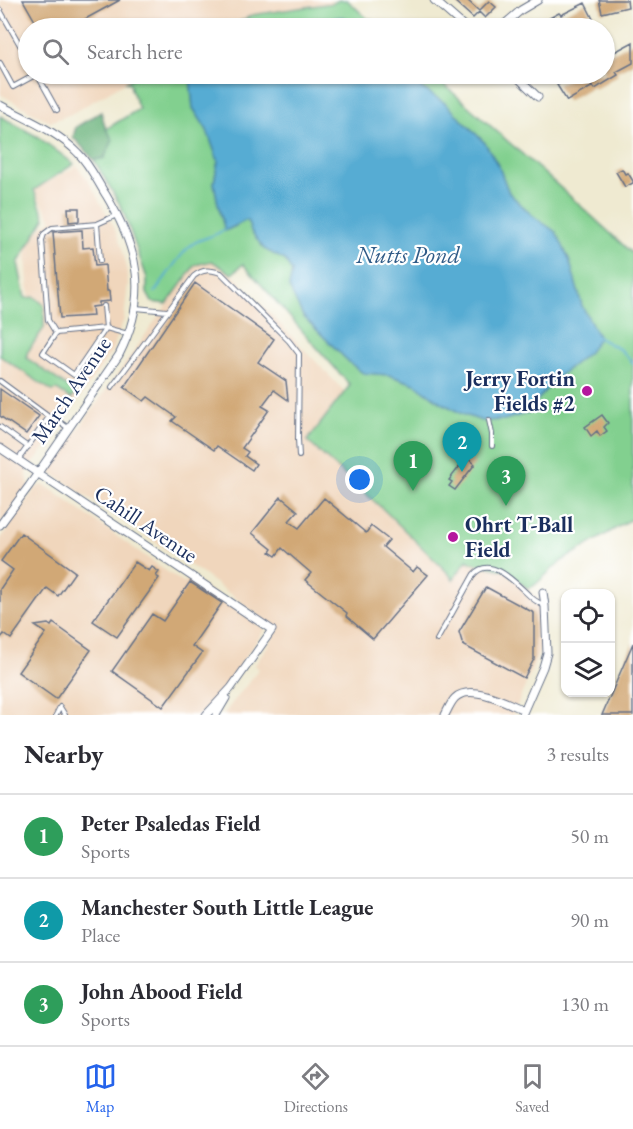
<!DOCTYPE html>
<html lang="en">
<head>
<meta charset="utf-8">
<style>
  :root { --surface:#fff; --page:#f2f2f3; --text:#2b2b33; --muted:#7c7c81; --line:#e1e1e2; --accent:#2563eb }
  body { margin:0; font-family:"EB Garamond",serif; background:var(--page); color:var(--text) }
  .controls { position:absolute; right:18px; bottom:18px; display:grid; overflow:hidden; border-radius:12px; box-shadow:0 2px 4px #0004 }
  .controls button { width:54px; height:54px; display:grid; place-items:center; padding:0; border:0; border-bottom:2px solid var(--line); background:var(--surface); color:var(--text); font:30px sans-serif }
  .you { position:absolute; left:360px; top:480px; width:21px; height:21px; margin:-15px; border:4px solid #fff; border-radius:50%; background:#1a73e8; box-shadow:0 0 0 9px #1a73e833 }
  .badge { display:grid; place-items:center; width:39px; height:39px; border-radius:50%; background:var(--accent); color:#fff; font-size:20px; font-weight:700 }
  .pin { position:absolute; translate:-50% -50px; filter:drop-shadow(0 2px 3px #0008) }
  .pin::after { content:''; position:absolute; top:32px; width:21px; height:18px; background:inherit; clip-path:polygon(0 0,100% 0,50% 100%) }
  .list { margin:0; padding:0; list-style:none }
  h2 { display:flex; justify-content:space-between; align-items:center; height:78px; margin:0; padding:0 24px; font-size:26px }
  h2 small { font-size:20px; font-weight:400; color:var(--muted) }
  .list li { display:grid; grid-template-columns:39px 1fr auto; gap:18px; align-items:center; box-sizing:border-box; height:84px; padding:0 24px; border-top:2px solid var(--line) }
  .list b { display:block; font-size:22px; white-space:nowrap }
  .list p { margin:0; font-size:20px; white-space:nowrap; color:var(--muted) }
  .list em { font-size:20px; font-style:normal; color:var(--muted) }
  .icon { flex:none; width:33px; height:33px; fill:none; stroke:currentColor; stroke-width:2; stroke-linecap:round; stroke-linejoin:round }
  .map { position:relative; flex:none; width:633px; height:715px; overflow:hidden }
  .search { position:absolute; background:var(--surface); box-shadow:0 2px 4px #0004; left:18px; right:18px; top:18px; height:66px; display:flex; align-items:center; gap:15px; box-sizing:border-box; padding:0 21px; border-radius:33px; color:var(--muted); font-size:22px }
  .sheet { height:330px; background:var(--surface) }
  nav { display:flex; justify-content:space-around; align-items:center; box-sizing:border-box; height:84px; border-top:2px solid var(--line); background:var(--surface); font-size:16px; color:var(--muted) }
  nav a { display:grid; justify-items:center; gap:3px }
  nav .on { color:var(--accent) }
  .map>svg:first-child { display:block }
</style>
</head>
<body>
<div class="map">
<svg width="633" height="715" viewBox="0 0 633 715">
  <rect width="100%" height="100%" fill="#fff"/>
  <filter id="ink" filterUnits="userSpaceOnUse"><feTurbulence type="fractalNoise" baseFrequency=".0167" numOctaves="2"/><feDisplacementMap in="SourceGraphic" scale="12" xChannelSelector="R" yChannelSelector="G"/><feConvolveMatrix kernelMatrix="1 2 1 2 8 2 1 2 1" color-interpolation-filters="sRGB"/></filter>
  <filter id="wash" filterUnits="userSpaceOnUse"><feTurbulence type="fractalNoise" baseFrequency=".008" numOctaves="4" result="noise"/><feDisplacementMap in="SourceGraphic" scale="24" xChannelSelector="R" yChannelSelector="G"/><feGaussianBlur stdDeviation="1.35" result="paint"/><feColorMatrix in="noise" values="0 0 0 0 0 0 0 0 0 0 0 0 0 0 0 0 0 1.4 0 .05"/><feComposite in="paint" operator="in"/></filter>
  <g filter="url(#wash)">
    <rect width="100%" height="100%" fill="#efead1"/>
    <!-- built -->
    <path fill="#f0d6bc" d="M0,0H330L333,3L252,15L229,28H28V74H139L71,114L50,122L0,94Z
      M77,166L88,180L103,207L114,227L122,248L126,265L128,283L124,319L112,351L37,459L26,471L29,486L0,525V356L52,391L27,358V353L44,328V305L41,301L36,297H29L26,255L29,245L35,235L43,226L52,220L34,190Z
      M212,261L232,274L345,392L307,441L385,511L449,574L453,580L467,560L472,563L507,571L537,598L540,615L541,648L513,715H223L259,669L255,665L278,630L203,574L50,472V469L195,265Z
      M41,485L46,486L169,573L184,583L189,578L265,629L211,706L198,715H18L0,711V540L35,489Z"/>
    <!-- green -->
    <path fill="#82d08f" stroke="#4e8076" stroke-width="1.5" d="M339,0H347L369,20L371,19L381,28H363L362,27L310,21L279,23L259,28H229L252,15L333,3Z
      M139,74H194L190,77L193,108L207,130L218,161L214,183L218,204L225,231L236,226L247,219L251,231L264,249L285,260L292,272L289,287L303,316L349,362L363,373L389,375L415,384L439,401L462,414L482,421L504,420L530,412C545,386 566,370 589,352L592,324L582,306L569,259L556,232L534,217L509,193L499,167L485,143L445,103L423,89L407,74H432L572,198L633,254V518L560,562L535,585L528,589L507,571L472,563L467,560L453,580L449,574L385,511L307,441L350,385L243,264L232,274L212,261L195,265L167,304L152,302L147,293V278L122,208L94,160L104,158L106,129L139,109L131,89L130,83L126,82Z
      M0,116L38,137L74,164L34,190L45,218L18,263L25,298L35,297L44,305V328L27,353V358L76,393L71,399L57,390L52,391L0,356Z"/>
    <!-- forest -->
    <path fill="#69b27a" stroke="#42706c" stroke-width="1.5" d="M101,112L106,129L113,140L104,158L94,160L73,137L76,127Z"/>
    <!-- water -->
    <path fill="#56acd3" stroke="#386e98" stroke-width="1.5" d="M343,17L363,28H259L279,23Z
      M194,74H407L423,89L445,103L485,143L499,167L509,193L534,217L556,232L569,259L582,306L599,338L589,352L554,380L535,403L530,412L504,420L482,421L462,414L439,401L415,384L389,375L363,373L349,362L303,316L289,287L292,272L285,260L264,249L251,231L247,220L225,231L218,204L214,183L218,161L207,130L193,108L190,77Z"/>
    <g fill="none" stroke-linecap="round" stroke-linejoin="round">
      <!-- stream -->
      <path stroke="#56acd3" stroke-width="2" d="M155,292C164,280 182,250 194,243C205,237 214,237 225,229
        M597,337L621,350L633,363"/>
    </g>
    <g id="blocks">
      <!-- building -->
      <path fill="#d1a876" d="M23,0H120L69,28H39Z
        M453,0H467L479,11L489,1L496,7L485,18L479,12L473,18Z
        M599,0H627L628,7L602,13Z
        M585,3L593,19L576,28H531L559,13L561,15Z
        M633,42V63L616,72L618,75L595,89L593,86L567,101L557,85L577,74H604V62L608,60L607,56Z
        M622,169L625,174L628,173L633,181V183L625,187L616,172Z
        M68,208H79V221L69,222Z
        M82,230L83,248L93,247L95,266L105,265L107,291H109L110,301L99,302V306L92,307L93,316L60,318L53,232Z
        M195,283L274,339L258,362L286,381L288,400L274,390L262,406L269,410L242,448L248,452L245,456L256,464L252,470L217,446L214,450L172,421L176,417L148,397L144,401L124,387Z
        M0,389L39,416L26,434L0,416Z
        M602,415L608,423L604,427L607,431L600,436L597,431L591,436L585,427Z
        M467,457L475,464L455,490L449,486L452,482L449,480Z
        M281,497L298,511L289,521L299,528L324,498L366,533L371,526L389,540L383,547L413,572L417,567L428,575L373,639L346,616L347,613L305,580L311,573L282,548L276,556L270,552L272,549L252,533Z
        M21,533L75,572L58,596L47,588L11,639L4,634L0,639V589L13,570L1,561Z
        M135,562L149,571L152,567L159,572L156,576L159,578L117,637L93,621Z
        M190,582L222,603L192,646L202,653L163,707L112,671L152,614L163,621Z
        M486,587L534,613V659L524,678L463,645L459,632Z
        M53,623L91,650L56,699L18,672L46,633L35,626L48,624L51,626Z
        M633,643V715H602Z"/>
    </g>
  </g>
  <g filter="url(#ink)">
    <use href="#blocks" fill-opacity="0" stroke="#657086" stroke-width="1.5"/>
    <g fill="none" stroke-linecap="round" stroke-linejoin="round">
      <defs>
        <path id="lane" d="M0,10L28,59
          M0,63L13,87L37,74
          M37,74L57,110
          M97,224L100,261
          M104,306L106,328L128,334
          M136,308L167,311
          M56,333L106,328L74,375L43,353L56,333L48,320L42,240L44,234L52,228L97,224L117,215
          M0,381L49,417
          M112,387L194,276C204,268 210,270 221,273L289,341L299,354L298,439L299,456
          M489,420L492,434V446
          M0,427L28,447
          M18,460L49,417H53L68,428
          M437,640L474,574C492,554 519,587 532,598C535,601 540,603 544,606
          M56,715L60,707L65,715"/>
        <path id="street" d="M434,0L466,28
          M500,28L521,10L538,0
          M514,74L538,97
          M0,105C26,119 57,131 78,153C90,165 97,181 106,195C139,250 149,296 119,355L29,486L0,525
          M0,448L272,630L231,688L206,715
          M216,715L226,698
          M445,715C448,709 451,702 455,698C471,683 507,703 524,710
          M522,715L543,667L547,653L545,606L543,592"/>
      </defs>
      <!-- lane casing -->
      <use href="#lane" stroke="#657086" stroke-width="6"/>
      <!-- street casing -->
      <use href="#street" stroke="#657086" stroke-width="9"/>
      <!-- lane -->
      <use href="#lane" stroke="#fff" stroke-width="4"/>
      <!-- street -->
      <use href="#street" stroke="#fff" stroke-width="7"/>
    </g>
  </g>
  <!-- markers -->
  <g fill="#b5179e" stroke="#fff" stroke-width="2">
    <circle cx="587" cy="391" r="6"/>
    <circle cx="453" cy="537" r="6"/>
  </g>
  <g text-anchor="middle" dominant-baseline="central" stroke-width="4.5" stroke-linejoin="round" paint-order="stroke">
    <!-- poi labels -->
    <g font-size="22" font-weight="bold" fill="#1b2f5e" stroke="#fff" text-anchor="end">
      <text x="575" y="378">Jerry Fortin<tspan x="575" dy="25">Fields #2</tspan></text>
      <text x="465" y="524" text-anchor="start">Ohrt T-Ball<tspan x="465" dy="25">Field</tspan></text>
    </g>
    <!-- street labels -->
    <g font-size="22" fill="#1b2f5e" stroke="#fff">
      <text transform="translate(71 390) rotate(-56)">March Avenue</text>
      <text transform="translate(146 524) rotate(34)">Cahill Avenue</text>
    </g>
    <!-- water labels -->
    <g font-size="24" font-style="italic" fill="#305b87" stroke="#fff">
      <text x="408" y="254">Nutts Pond</text>
    </g>
  </g>
</svg>
<div class="controls">
<button><svg class="icon" aria-label="locate" viewBox="0 0 24 24"><circle cx="12" cy="12" r="6"/><path d="M12 2v4M12 18v4M2 12h4M18 12h4"/></svg></button>
<button><svg class="icon" aria-label="layers" viewBox="0 0 24 24"><path d="M12 4l9 5-9 5-9-5zM3 14l9 5 9-5"/></svg></button>
</div>
<div class="you"></div>
<div class="pin badge" style="left:413px;top:491px;background:#2e9e5b">1</div>
<div class="pin badge" style="left:462px;top:472px;background:#0f9aa8">2</div>
<div class="pin badge" style="left:506px;top:506px;background:#2e9e5b">3</div>
<div class="search"><svg class="icon" aria-label="search" viewBox="0 0 24 24"><circle cx="10" cy="10" r="6"/><path d="M15 15l6 6"/></svg>Search here</div>
</div>
<section class="sheet">
<h2>Nearby<small>3 results</small></h2>
<ul class="list">
<li><span class="badge" style="background:#2e9e5b">1</span><div><b>Peter Psaledas Field</b><p>Sports</p></div><em>50 m</em></li>
<li><span class="badge" style="background:#0f9aa8">2</span><div><b>Manchester South Little League</b><p>Place</p></div><em>90 m</em></li>
<li><span class="badge" style="background:#2e9e5b">3</span><div><b>John Abood Field</b><p>Sports</p></div><em>130 m</em></li>
</ul>
</section>
<nav>
<a class="on"><svg class="icon" aria-label="map" viewBox="0 0 24 24"><path d="M3 6l6-2 6 2 6-2v14l-6 2-6-2-6 2zM9 4v14M15 6v14"/></svg>Map</a>
<a><svg class="icon" aria-label="directions" viewBox="0 0 24 24"><path d="M12 3l9 9-9 9-9-9zM9 14v-3h6M13 9l2 2-2 2"/></svg>Directions</a>
<a><svg class="icon" aria-label="saved" viewBox="0 0 24 24"><path d="M7 4h10v16l-5-4-5 4z"/></svg>Saved</a>
</nav>
</body>
</html>
